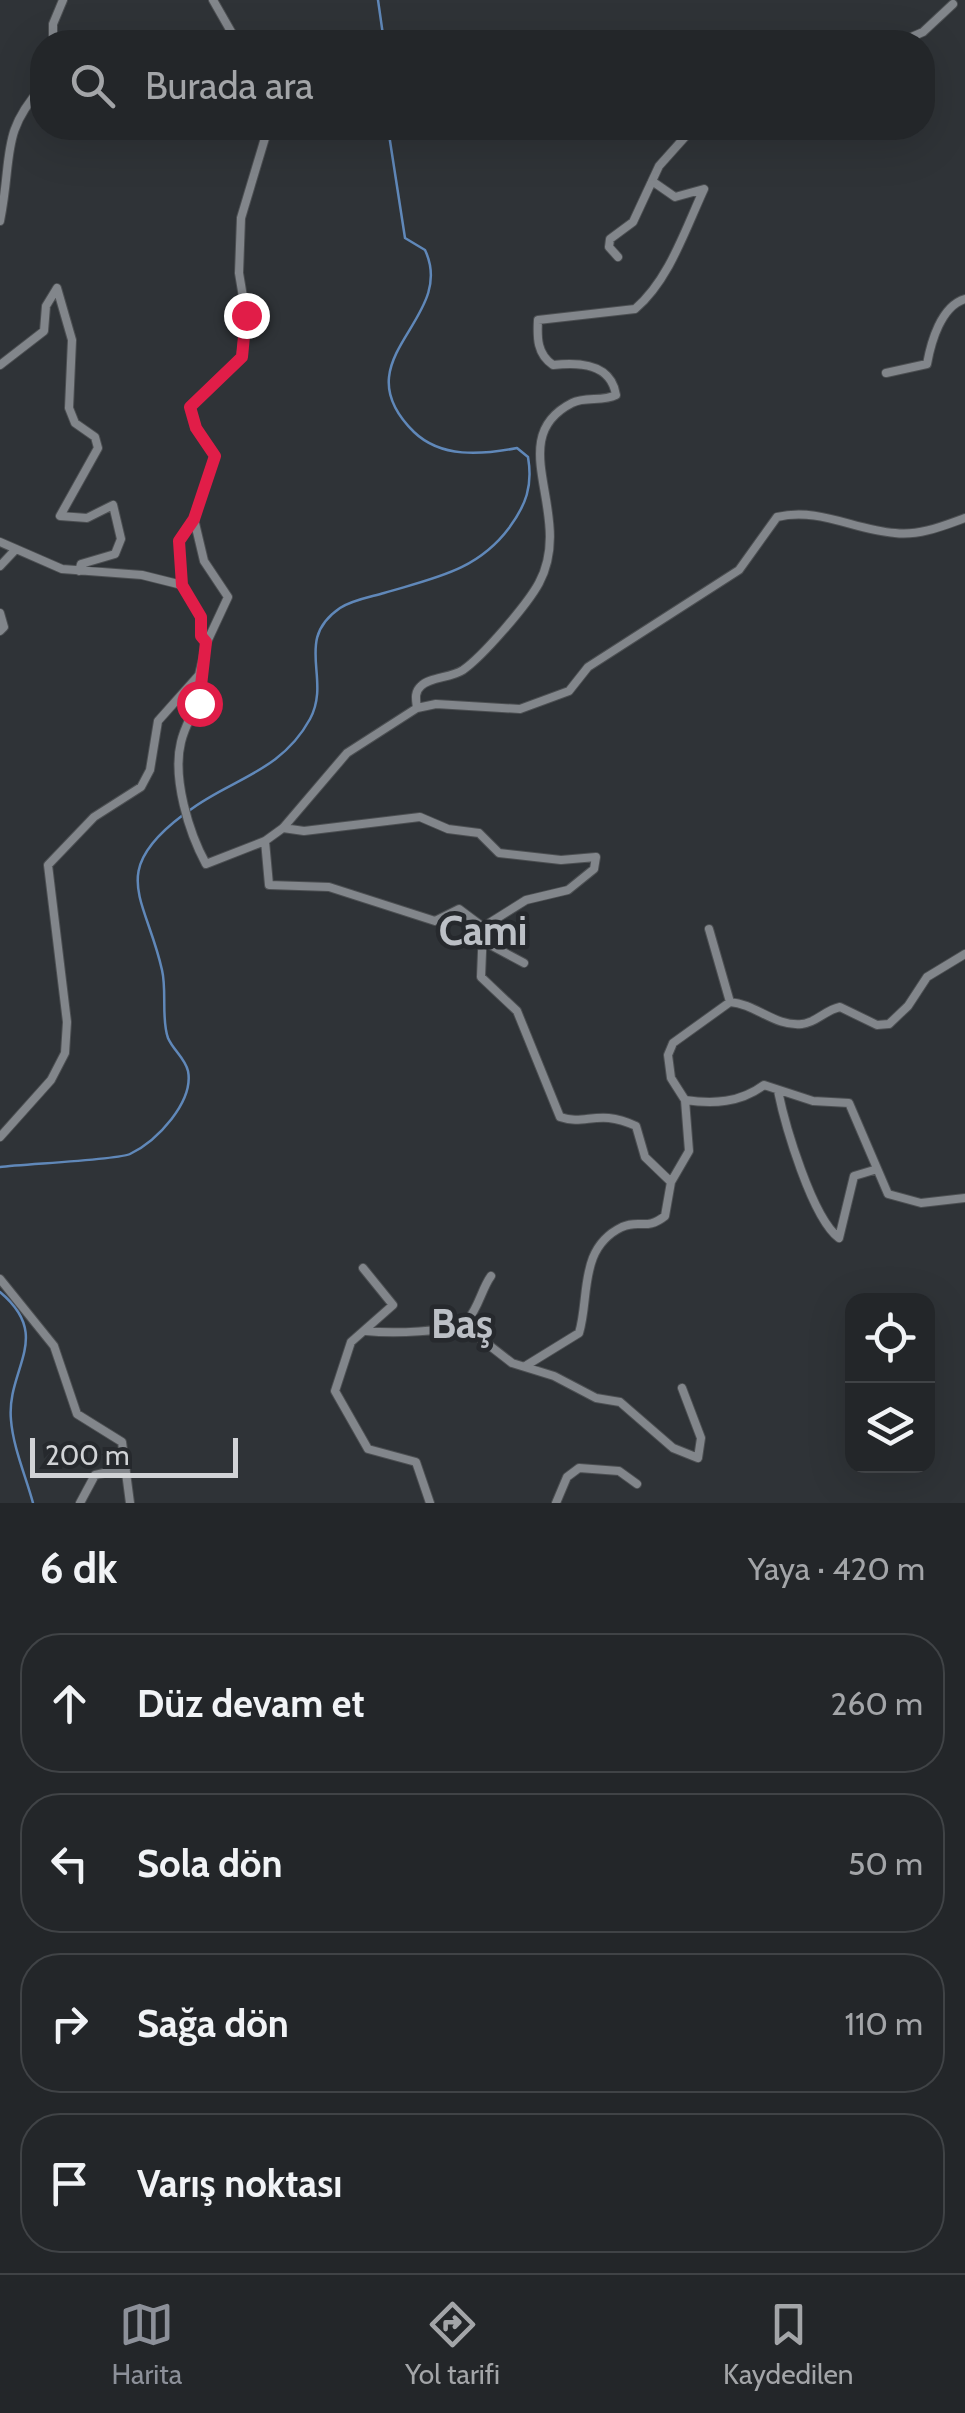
<!DOCTYPE html>
<html lang="tr">
<head>
<meta charset="utf-8">
<style>
  :root { --surface:#232629; --page:#2b2e31; --text:#f1f3f6; --muted:#a3a5a8; --line:#404346; --accent:#8c9099 }
  body { margin:0; font-family:Cabin,sans-serif; background:var(--page); color:var(--text) }
  .controls { position:absolute; right:30px; bottom:30px; display:grid; overflow:hidden; border-radius:20px; box-shadow:0 10px 40px #0002 }
  .controls button { width:90px; height:90px; display:grid; place-items:center; padding:0; border:0; border-bottom:2px solid var(--line); background:var(--surface); color:var(--text); font:50px sans-serif }
  .scale { position:absolute; left:30px; bottom:25px; width:208px; box-sizing:border-box; padding-left:10px; border:5px solid #d1d3d6; border-top:0; font-size:28px; line-height:35px; white-space:nowrap; color:#d1d3d6; -webkit-text-stroke:8px #26292d; paint-order:stroke }
  .stop { position:absolute; width:30px; height:30px; margin:-22px; border:8px solid #e11d48; border-radius:50%; background:#fff }
  .stop.end { background:#e11d48; border-color:#fff; box-shadow:0 2px 10px #0008 }
  .list { margin:0; padding:0; list-style:none }
  h2 { display:flex; justify-content:space-between; align-items:center; height:130px; margin:0; padding:0 40px; font-size:42px }
  h2 small { font-size:32px; font-weight:400; color:var(--muted) }
  .list li { display:grid; grid-template-columns:65px 1fr auto; gap:30px; align-items:center; box-sizing:border-box; height:140px; margin:0 20px 20px; padding:0 20px; border:2px solid var(--line); border-radius:40px }
  .list b { display:block; font-size:38px; white-space:nowrap }
  .list em { font-size:32px; font-style:normal; color:var(--muted) }
  .icon { flex:none; width:55px; height:55px; fill:none; stroke:currentColor; stroke-width:2; stroke-linecap:round; stroke-linejoin:round }
  .map { position:relative; flex:none; width:965px; height:1503px; overflow:hidden }
  .search { position:absolute; background:var(--surface); box-shadow:0 10px 40px #0002; left:30px; right:30px; top:30px; height:110px; display:flex; align-items:center; gap:25px; box-sizing:border-box; padding:0 35px; border-radius:40px; color:var(--muted); font-size:38px }
  .sheet { height:770px; background:var(--surface) }
  nav { display:flex; justify-content:space-around; align-items:center; box-sizing:border-box; height:140px; border-top:2px solid var(--line); background:var(--surface); font-size:28px; color:var(--muted) }
  nav a { display:grid; justify-items:center; gap:5px }
  nav .on { color:var(--accent) }
  .map>svg:first-child { display:block }
</style>
</head>
<body>
<div class="map">
<svg width="965" height="1503" viewBox="0 0 965 1503">
  <rect width="100%" height="100%" fill="#2f3337"/>
  <g fill="none" stroke-linecap="round" stroke-linejoin="round">
    <!-- stream -->
    <path stroke="#6088b9" stroke-width="2.5" d="M378,0L384,42
      M190,810C231,779 281,772 310,719C332,678 293,640 340,608C352,600 370,597 384,593C434,578 477,571 509,528C526,505 533,486 528,457L517,448C481,455 441,458 414,432C339,358 458,320 425,250L405,238L388,128
      M0,1167C22,1164 118,1160 130,1154C157,1141 194,1102 188,1071C185,1058 173,1050 168,1038C161,1019 167,991 162,970C146,898 107,872 183,815
      M0,1292C54,1337 6,1369 11,1420C13,1447 26,1477 33,1503"/>
    <defs>
      <path id="minor" d="M213,0L237,42
        M53,42V24L63,0
        M900,42L923,32L953,4
        M0,221C13,156 0,133 42,87
        M618,257L609,247L610,239L633,222L659,166L693,128
        M0,365L44,331L46,306L57,288L72,340L69,408L75,423L95,437L98,448L60,516L87,518L113,505L121,539L115,554L81,564L79,571
        M886,373L927,364C931,342 941,306 965,299
        M194,519L179,541L182,585L201,617V636L207,642
        M0,542L62,569L142,575L182,585
        M0,566L16,549
        M0,613L4,627L0,631
        M199,675C204,703 187,716 181,742C172,778 189,833 206,864L265,841L283,828L347,753L417,708L436,704L520,709L569,691L588,667L739,570L777,517C819,507 854,530 895,533C919,536 943,526 965,518
        M417,708C416,700 414,692 421,686C430,677 451,678 463,670C483,656 527,605 539,583C576,514 501,439 572,403C585,396 603,402 616,395C611,363 579,362 553,365C537,354 537,338 538,320L635,309C669,280 685,230 704,189L675,197L652,181
        M283,828L304,831L420,817L448,829L479,833L499,853L561,860L596,857L594,869L568,890L526,900L483,927
        M265,841L269,885L329,887L435,921L459,909L483,927
        M483,927L481,977L517,1011L560,1117C586,1126 598,1108 636,1126L645,1157L671,1182
        M709,929L730,1002
        M483,941L524,963
        M778,1091C785,1125 812,1218 839,1238L854,1176L874,1170
        M685,1100C713,1104 740,1103 764,1085L813,1101L849,1103L888,1194L921,1203L965,1198
        M0,1137L51,1080L65,1053L67,1022L48,865L94,817L141,787L150,770L158,721L199,675L207,642L228,597L204,561L194,519L215,456L196,428L190,407L241,357L246,315L239,273L241,218L268,128
        M363,1268L393,1305L351,1342L335,1391L368,1449L416,1462L430,1503
        M0,1279L54,1346L77,1414L122,1442L130,1503
        M469,1319L476,1335L512,1363L554,1376L596,1398L620,1402L673,1448L698,1458L701,1438L682,1388
        M366,1331C386,1333 454,1334 468,1319C478,1309 482,1288 491,1276
        M527,1365L579,1333C590,1297 578,1248 622,1227C640,1219 646,1231 665,1216L671,1182L689,1151L685,1100L671,1078L668,1055L673,1043L730,1002C756,1004 775,1027 802,1024C816,1023 825,1010 840,1007L877,1025L889,1024L908,1006L927,977L965,954
        M80,1503L95,1475L126,1468
        M556,1503L567,1477L579,1468L619,1471L637,1484"/>
    </defs>
    <!-- minor casing -->
    <use href="#minor" stroke="#4c4f52" stroke-width="10"/>
    <!-- minor -->
    <use href="#minor" stroke="#82868b" stroke-width="8"/>
  </g>
  <g fill="none" stroke-linecap="round" stroke-linejoin="round">
    <!-- route -->
    <path stroke="#e11d48" stroke-width="12" d="M199,703L206,642L201,636V617L182,585L179,541L194,519L215,456L196,428L190,407L242,357L246,315"/>
  </g>
  <g text-anchor="middle" dominant-baseline="central" stroke-width="9" stroke-linejoin="round" paint-order="stroke">
    <!-- district labels -->
    <g font-size="40" font-weight="bold" fill="#bcc0c6" stroke="#26292d">
      <text x="483" y="930">Cami</text>
      <text x="462" y="1323">Baş</text>
    </g>
  </g>
</svg>
<div class="controls">
<button><svg class="icon" aria-label="locate" viewBox="0 0 24 24"><circle cx="12" cy="12" r="6"/><path d="M12 2v4M12 18v4M2 12h4M18 12h4"/></svg></button>
<button><svg class="icon" aria-label="layers" viewBox="0 0 24 24"><path d="M12 4l9 5-9 5-9-5zM3 14l9 5 9-5"/></svg></button>
</div>
<div class="scale">200 m</div>
<div class="stop" style="left:199px;top:703px"></div>
<div class="stop end" style="left:246px;top:315px"></div>
<div class="search"><svg class="icon" aria-label="search" viewBox="0 0 24 24"><circle cx="10" cy="10" r="6"/><path d="M15 15l6 6"/></svg>Burada ara</div>
</div>
<section class="sheet">
<h2>6 dk<small>Yaya · 420 m</small></h2>
<ul class="list">
<li><svg class="icon" aria-label="ahead" viewBox="0 0 24 24"><path d="M12 20V5M6 11l6-6 6 6"/></svg><div><b>Düz devam et</b></div><em>260 m</em></li>
<li><svg class="icon" aria-label="left" viewBox="0 0 24 24"><path d="M17 20v-9H6M10 6l-5 5 5 5"/></svg><div><b>Sola dön</b></div><em>50 m</em></li>
<li><svg class="icon" aria-label="right" viewBox="0 0 24 24"><path d="M7 20v-9h11M14 6l5 5-5 5"/></svg><div><b>Sağa dön</b></div><em>110 m</em></li>
<li><svg class="icon" aria-label="arrive" viewBox="0 0 24 24"><path d="M6 21V4h12l-3 4 3 4H6"/></svg><div><b>Varış noktası</b></div></li>
</ul>
</section>
<nav>
<a class="on"><svg class="icon" aria-label="map" viewBox="0 0 24 24"><path d="M3 6l6-2 6 2 6-2v14l-6 2-6-2-6 2zM9 4v14M15 6v14"/></svg>Harita</a>
<a><svg class="icon" aria-label="directions" viewBox="0 0 24 24"><path d="M12 3l9 9-9 9-9-9zM9 14v-3h6M13 9l2 2-2 2"/></svg>Yol tarifi</a>
<a><svg class="icon" aria-label="saved" viewBox="0 0 24 24"><path d="M7 4h10v16l-5-4-5 4z"/></svg>Kaydedilen</a>
</nav>
</body>
</html>
